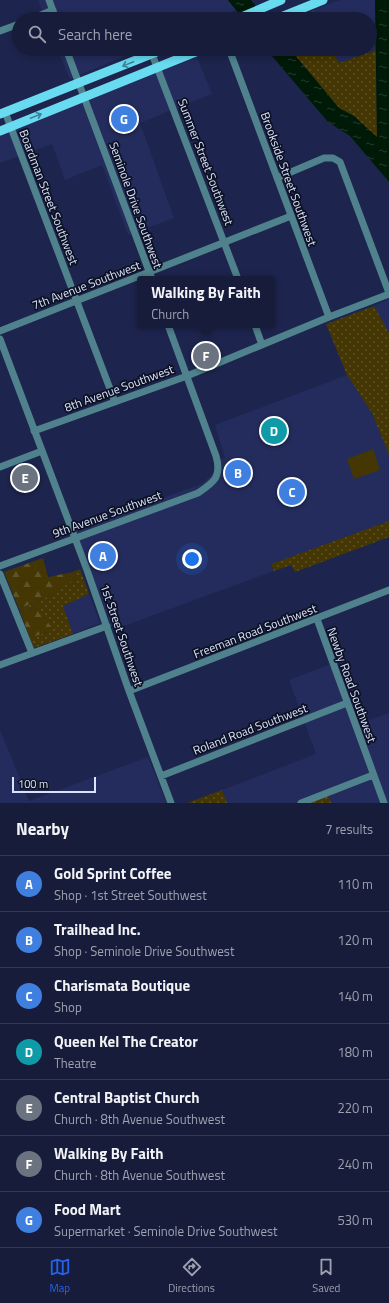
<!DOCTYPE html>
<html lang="en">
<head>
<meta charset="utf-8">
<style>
  :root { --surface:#161c3a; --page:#232945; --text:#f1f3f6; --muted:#9ea1af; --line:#353a54; --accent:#2563eb }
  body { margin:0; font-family:"Titillium Web",sans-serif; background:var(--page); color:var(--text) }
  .scale { position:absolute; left:12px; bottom:10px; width:84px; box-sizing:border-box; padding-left:4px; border:2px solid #dae2fd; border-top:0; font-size:11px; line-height:14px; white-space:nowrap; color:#dae2fd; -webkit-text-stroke:3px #0c1123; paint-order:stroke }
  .you { position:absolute; left:192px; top:559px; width:14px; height:14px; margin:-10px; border:3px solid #fff; border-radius:50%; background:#1a73e8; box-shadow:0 0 0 6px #1a73e833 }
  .badge { display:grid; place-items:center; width:26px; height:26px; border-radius:50%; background:var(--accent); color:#fff; font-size:13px; font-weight:700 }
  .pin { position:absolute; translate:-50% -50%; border:2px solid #fff; box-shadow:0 1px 4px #0006 }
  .popup { position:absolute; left:137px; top:276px; width:138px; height:52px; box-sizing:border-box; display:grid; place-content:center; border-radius:4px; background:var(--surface); filter:drop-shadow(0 1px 3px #0005); font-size:13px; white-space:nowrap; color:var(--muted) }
  .popup b { font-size:15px; color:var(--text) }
  .popup::after { content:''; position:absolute; left:50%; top:100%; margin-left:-8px; border:8px solid transparent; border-top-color:var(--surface) }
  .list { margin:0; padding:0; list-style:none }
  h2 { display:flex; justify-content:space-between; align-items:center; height:52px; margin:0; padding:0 16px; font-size:17px }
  h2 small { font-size:13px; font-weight:400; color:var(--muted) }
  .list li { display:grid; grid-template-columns:26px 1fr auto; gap:12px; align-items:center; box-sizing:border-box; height:56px; padding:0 16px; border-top:1px solid var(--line) }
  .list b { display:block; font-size:15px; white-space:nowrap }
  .list p { margin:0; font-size:13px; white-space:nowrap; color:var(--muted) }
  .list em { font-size:13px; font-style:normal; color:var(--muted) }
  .icon { flex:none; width:22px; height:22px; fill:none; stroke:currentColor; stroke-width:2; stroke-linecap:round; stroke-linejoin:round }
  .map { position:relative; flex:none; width:389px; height:803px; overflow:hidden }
  .search { position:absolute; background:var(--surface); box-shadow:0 2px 6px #0003; left:12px; right:12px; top:12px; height:44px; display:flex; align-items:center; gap:10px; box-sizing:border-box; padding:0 14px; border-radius:22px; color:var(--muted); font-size:15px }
  .sheet { height:444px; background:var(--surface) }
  nav { display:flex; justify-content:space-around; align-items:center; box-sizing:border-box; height:56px; border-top:1px solid var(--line); background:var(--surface); font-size:11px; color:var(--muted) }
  nav a { display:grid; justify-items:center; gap:2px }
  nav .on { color:var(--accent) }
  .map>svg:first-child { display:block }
</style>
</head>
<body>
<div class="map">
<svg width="389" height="803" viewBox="0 0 389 803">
  <defs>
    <pattern id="grass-dots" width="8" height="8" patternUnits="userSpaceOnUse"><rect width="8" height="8" fill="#453703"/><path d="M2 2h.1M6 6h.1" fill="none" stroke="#5f5429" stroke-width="1.8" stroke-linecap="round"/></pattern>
    <pattern id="forest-firs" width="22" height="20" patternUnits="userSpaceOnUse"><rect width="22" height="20" fill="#453703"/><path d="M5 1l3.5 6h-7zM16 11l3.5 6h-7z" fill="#5f5429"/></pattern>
    <pattern id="water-ripples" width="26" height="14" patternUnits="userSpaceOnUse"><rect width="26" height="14" fill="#001a08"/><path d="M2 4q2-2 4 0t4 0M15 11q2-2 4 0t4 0" fill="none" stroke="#253b2d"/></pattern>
  </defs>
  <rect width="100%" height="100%" fill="#1d254e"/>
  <!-- built -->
  <path fill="#232c5c" d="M38,0H228L236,10L214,19H45Z
    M340,0H375L376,50L339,63L332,49H370V19H318L314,10Z
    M57,49H142L70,79Z
    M197,57L212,94L140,123L174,218L128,235L102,165L65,180L52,144L0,163V135Z
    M389,299V333L374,306Z
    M347,375L372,413L389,454V521L271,564L274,571L113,630L75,529L202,484L214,472V462L225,458L215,425Z
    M89,594L100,623L73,634L63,606Z
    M336,662L359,724L389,713V803H331L328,796L310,803H227L222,790L316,754L289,680Z
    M0,730L29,801L148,757L166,803H0Z"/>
  <!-- grass -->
  <path fill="url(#grass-dots)" d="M314,10L318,19H294Z
    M290,49H332L339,63L376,50L377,138L354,116L339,108Z
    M374,306L389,333V455L372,413L347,375L326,324Z
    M389,521V537L295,572L291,565L274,571L271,564Z
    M80,569L89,594L63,606L73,634L34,648L30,638L47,632L39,615L38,605L20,612L19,609L51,595L76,578L73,572Z
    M222,790L227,803H187Z
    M328,795L331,803H309Z"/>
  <!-- forest -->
  <path fill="url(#forest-firs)" d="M43,558L48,577L73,572L76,578L51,595L19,609L4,572Z
    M38,605L40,607L39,614H44L50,626L47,632L30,638L20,612Z"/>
  <!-- park -->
  <path fill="#453703" d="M373,449L380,470L354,479L347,459Z"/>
  <!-- water -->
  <path fill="url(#water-ripples)" d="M228,0H251L266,19H243Z
    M375,0H389V182L350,136L328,122L266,49H290L339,108L354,116L377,137Z"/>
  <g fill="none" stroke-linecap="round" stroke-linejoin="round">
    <!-- minor -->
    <path stroke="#4f828c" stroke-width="7" d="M49,0L56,19
      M31,19L53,10
      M0,31L19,24
      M66,49L152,279
      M229,49L329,317
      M152,54L238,279
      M5,112L115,402
      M277,178L324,158H333L340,162L389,293
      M255,325L262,345
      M0,331L291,216
      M0,339L87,570L129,691L171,803
      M34,431L187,376L329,317L389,294
      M0,467L42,451
      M0,566L198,493C214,482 222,477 216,456L168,325
      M0,574L32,653
      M317,619L384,803
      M0,665L107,626
      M129,691L389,590
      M161,776L347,703
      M301,803L373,775"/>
    <!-- major -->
    <path stroke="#69dbf1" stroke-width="9" d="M237,19L281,0
      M276,19L323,0
      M0,114L164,49
      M0,131L203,49"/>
  </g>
  <!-- one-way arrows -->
  <defs><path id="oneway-shaft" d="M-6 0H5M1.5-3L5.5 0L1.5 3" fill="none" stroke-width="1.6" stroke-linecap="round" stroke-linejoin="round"/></defs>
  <g stroke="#3f8094">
    <use href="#oneway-shaft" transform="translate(128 64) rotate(158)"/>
    <use href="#oneway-shaft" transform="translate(36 116) rotate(-22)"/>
  </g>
  <g text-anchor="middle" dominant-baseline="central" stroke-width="3.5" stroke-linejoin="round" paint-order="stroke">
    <!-- street labels -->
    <g font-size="12" fill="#dae2fd" stroke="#0c1123">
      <text transform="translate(206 162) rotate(69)">Summer Street Southwest</text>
      <text transform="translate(289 179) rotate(70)">Brookside Street Southwest</text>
      <text transform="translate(49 197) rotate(69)">Boardman Street Southwest</text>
      <text transform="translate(136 205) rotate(70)">Seminole Drive Southwest</text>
      <text transform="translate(86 285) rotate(-21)">7th Avenue Southwest</text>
      <text transform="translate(119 388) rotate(-20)">8th Avenue Southwest</text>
      <text transform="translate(107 514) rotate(-20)">9th Avenue Southwest</text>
      <text transform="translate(255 631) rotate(-21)">Freeman Road Southwest</text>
      <text transform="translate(122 635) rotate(71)">1st Street Southwest</text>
      <text transform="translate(352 685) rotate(70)">Newby Road Southwest</text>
      <text transform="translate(250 729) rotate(-21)">Roland Road Southwest</text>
    </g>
  </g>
</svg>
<div class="scale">100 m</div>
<div class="you"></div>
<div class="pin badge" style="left:103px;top:556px;background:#3f7fe0">A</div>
<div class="pin badge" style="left:238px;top:473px;background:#3f7fe0">B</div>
<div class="pin badge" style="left:292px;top:492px;background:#3f7fe0">C</div>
<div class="pin badge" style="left:274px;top:431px;background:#0f9aa8">D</div>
<div class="pin badge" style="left:25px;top:478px;background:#6b7280">E</div>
<div class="pin badge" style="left:206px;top:356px;background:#6b7280">F</div>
<div class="popup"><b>Walking By Faith</b>Church</div>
<div class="pin badge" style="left:124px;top:119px;background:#3f7fe0">G</div>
<div class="search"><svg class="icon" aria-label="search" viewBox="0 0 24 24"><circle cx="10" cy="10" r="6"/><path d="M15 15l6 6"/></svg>Search here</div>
</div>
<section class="sheet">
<h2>Nearby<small>7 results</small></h2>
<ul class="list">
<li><span class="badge" style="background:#3f7fe0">A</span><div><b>Gold Sprint Coffee</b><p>Shop · 1st Street Southwest</p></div><em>110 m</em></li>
<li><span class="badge" style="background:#3f7fe0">B</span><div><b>Trailhead Inc.</b><p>Shop · Seminole Drive Southwest</p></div><em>120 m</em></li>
<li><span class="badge" style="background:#3f7fe0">C</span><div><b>Charismata Boutique</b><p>Shop</p></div><em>140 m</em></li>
<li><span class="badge" style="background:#0f9aa8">D</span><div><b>Queen Kel The Creator</b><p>Theatre</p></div><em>180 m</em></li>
<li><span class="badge" style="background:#6b7280">E</span><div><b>Central Baptist Church</b><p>Church · 8th Avenue Southwest</p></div><em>220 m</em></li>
<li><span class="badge" style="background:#6b7280">F</span><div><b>Walking By Faith</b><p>Church · 8th Avenue Southwest</p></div><em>240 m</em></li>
<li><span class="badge" style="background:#3f7fe0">G</span><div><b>Food Mart</b><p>Supermarket · Seminole Drive Southwest</p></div><em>530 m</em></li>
</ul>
</section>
<nav>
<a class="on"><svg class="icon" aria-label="map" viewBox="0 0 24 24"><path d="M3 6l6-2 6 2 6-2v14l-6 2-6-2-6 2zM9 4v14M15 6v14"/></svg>Map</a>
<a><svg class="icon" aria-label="directions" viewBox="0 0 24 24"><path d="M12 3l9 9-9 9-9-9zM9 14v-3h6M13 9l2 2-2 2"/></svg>Directions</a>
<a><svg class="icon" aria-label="saved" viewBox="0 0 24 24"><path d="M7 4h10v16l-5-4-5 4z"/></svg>Saved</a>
</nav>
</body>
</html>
